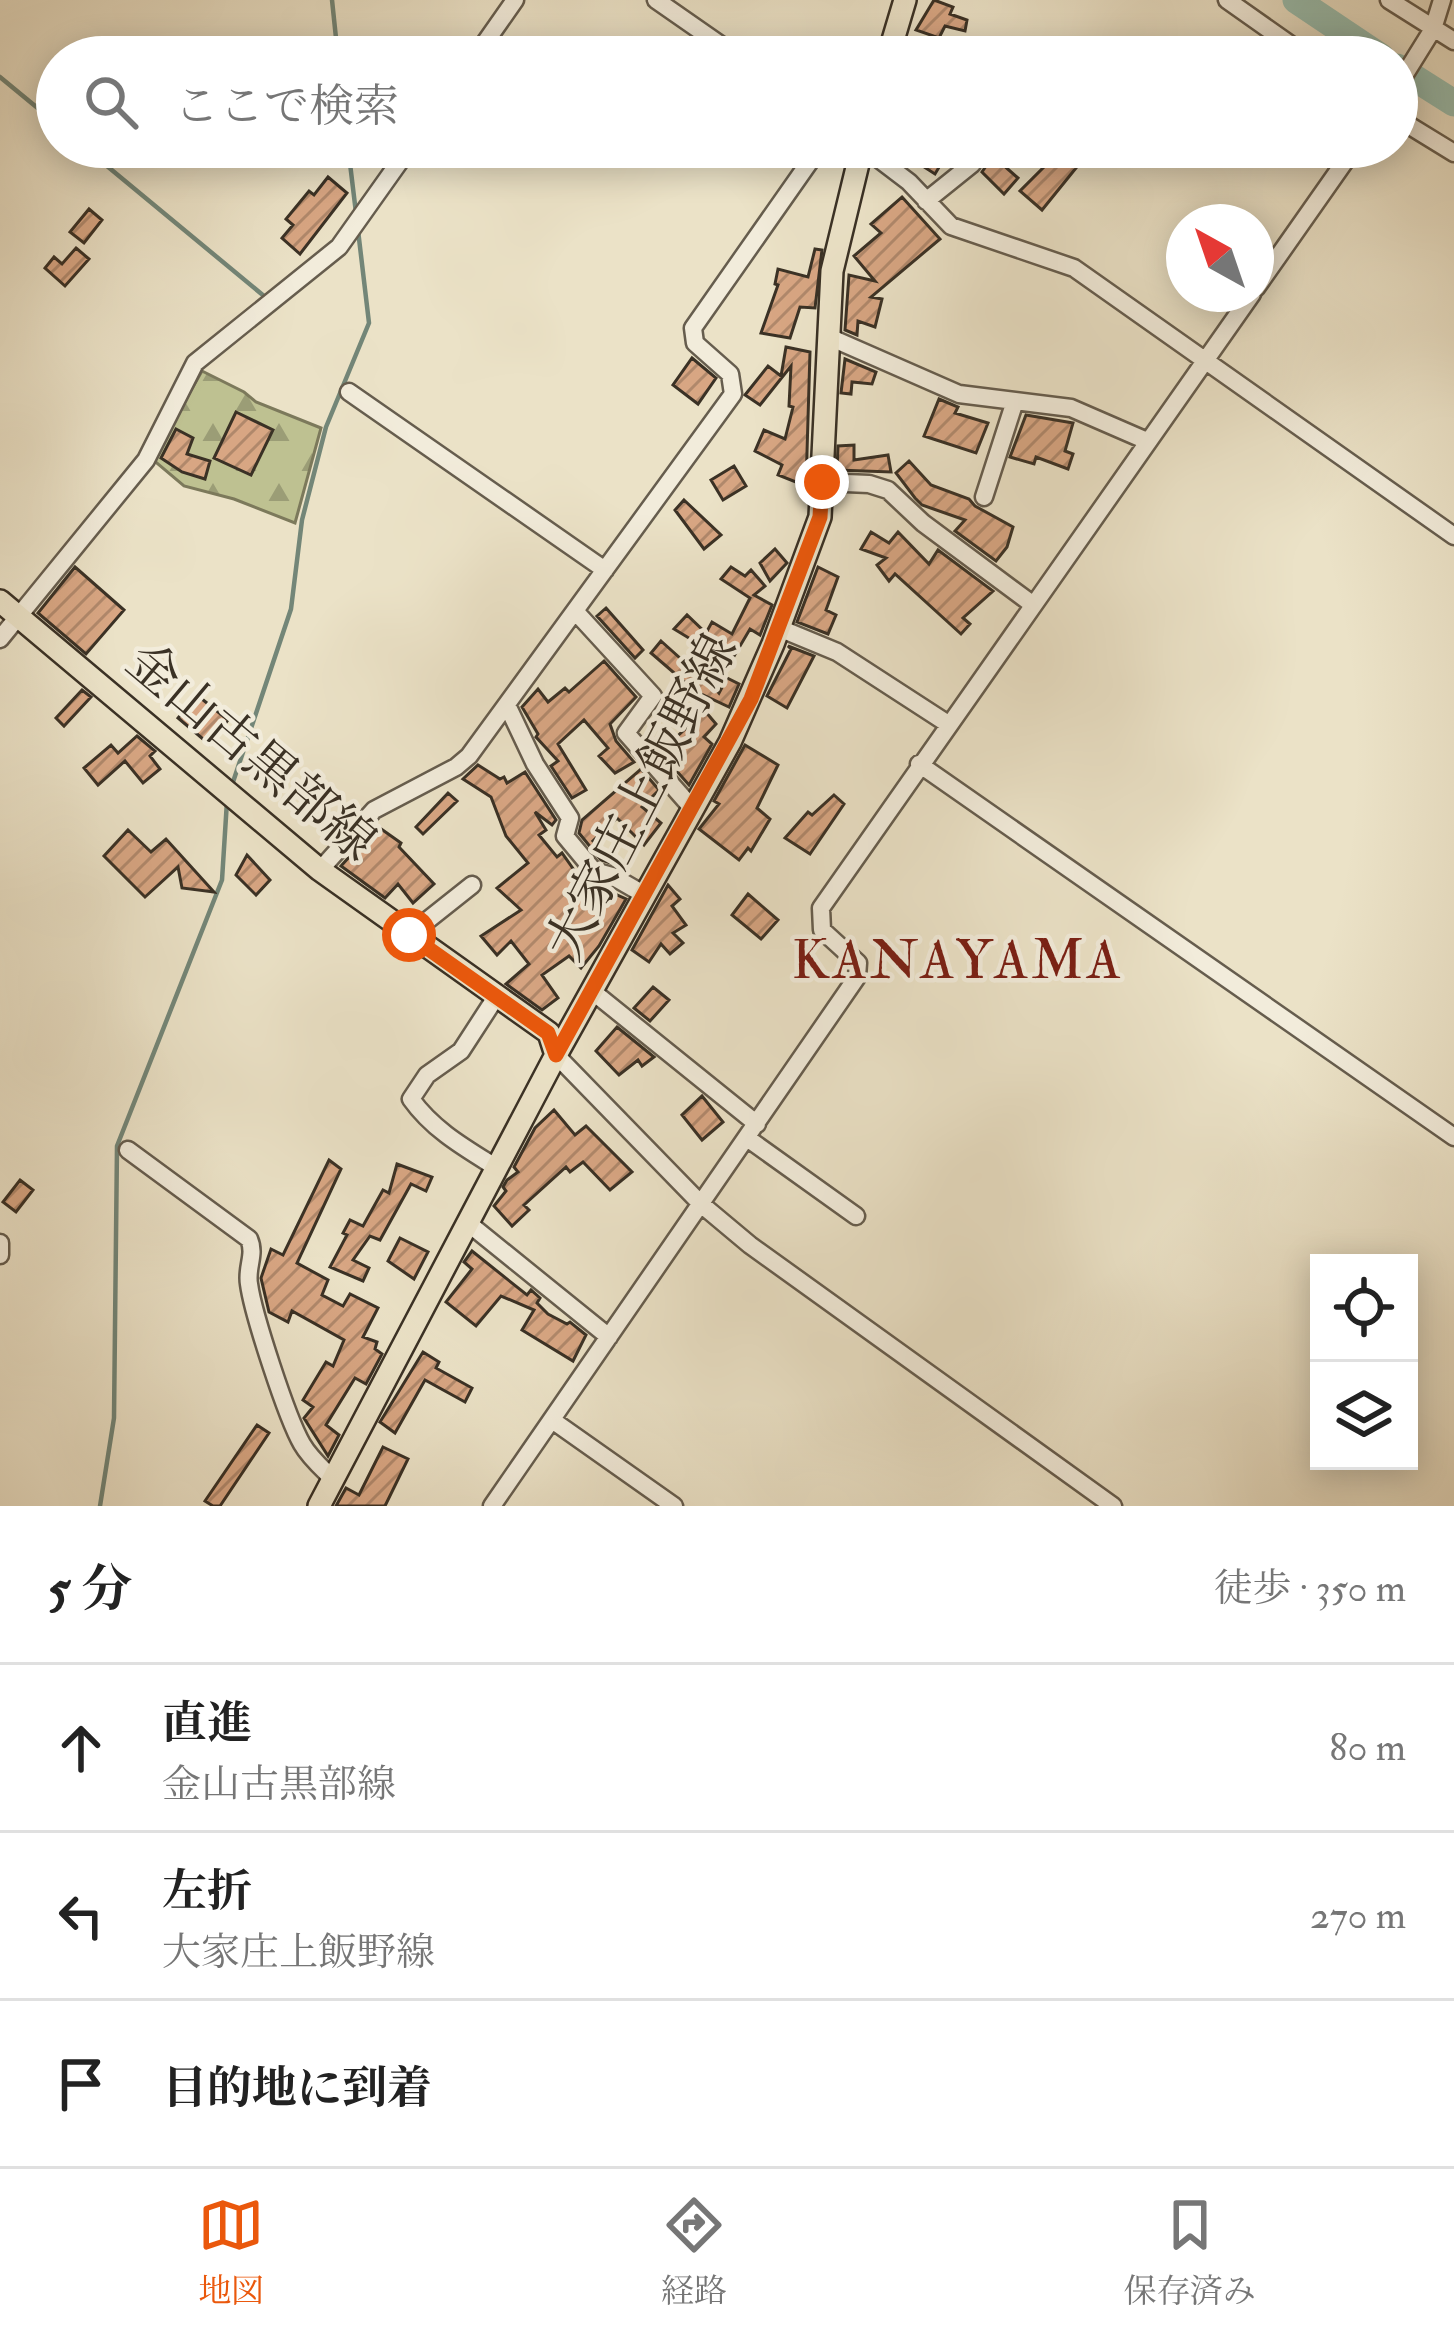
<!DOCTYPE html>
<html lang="ja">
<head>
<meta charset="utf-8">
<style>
  :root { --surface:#fff; --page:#f2f2f2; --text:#222; --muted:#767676; --line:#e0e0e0; --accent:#ea580c }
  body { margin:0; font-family:"IM FELL Double Pica","Noto Serif JP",serif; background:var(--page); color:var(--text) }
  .controls { position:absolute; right:36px; bottom:36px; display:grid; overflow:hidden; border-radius:0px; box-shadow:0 6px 30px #0003 }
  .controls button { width:108px; height:108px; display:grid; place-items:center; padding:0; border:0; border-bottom:3px solid var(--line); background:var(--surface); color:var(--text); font:60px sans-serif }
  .compass { position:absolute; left:1166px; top:204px; width:108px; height:108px; border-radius:50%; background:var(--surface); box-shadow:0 6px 30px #0003; rotate:320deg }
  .stop { position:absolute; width:36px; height:36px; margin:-27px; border:9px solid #ea580c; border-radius:50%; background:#fff }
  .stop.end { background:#ea580c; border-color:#fff; box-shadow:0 3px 12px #0008 }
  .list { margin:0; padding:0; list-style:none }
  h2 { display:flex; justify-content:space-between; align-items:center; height:156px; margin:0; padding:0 48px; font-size:51px }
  h2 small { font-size:39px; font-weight:400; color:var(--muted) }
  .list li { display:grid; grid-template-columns:78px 1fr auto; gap:36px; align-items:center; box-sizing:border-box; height:168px; padding:0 48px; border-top:3px solid var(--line) }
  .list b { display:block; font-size:45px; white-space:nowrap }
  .list p { margin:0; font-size:39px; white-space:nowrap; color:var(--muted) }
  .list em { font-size:39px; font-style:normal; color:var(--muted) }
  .icon { flex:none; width:66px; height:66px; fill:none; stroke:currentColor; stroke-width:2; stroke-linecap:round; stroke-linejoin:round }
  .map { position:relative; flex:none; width:1454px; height:1506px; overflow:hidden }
  .search { position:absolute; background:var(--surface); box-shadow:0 6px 30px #0003; left:36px; right:36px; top:36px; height:132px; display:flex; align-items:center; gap:30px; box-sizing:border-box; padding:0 42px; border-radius:66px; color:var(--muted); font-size:45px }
  .sheet { height:660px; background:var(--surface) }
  nav { display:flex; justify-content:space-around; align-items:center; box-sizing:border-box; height:168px; border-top:3px solid var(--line); background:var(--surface); font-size:33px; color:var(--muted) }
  nav a { display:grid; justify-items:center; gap:6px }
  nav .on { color:var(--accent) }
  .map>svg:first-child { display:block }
</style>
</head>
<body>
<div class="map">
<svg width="1454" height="1506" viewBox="0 0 1454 1506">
  <defs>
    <pattern id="forest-firs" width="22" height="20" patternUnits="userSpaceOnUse" patternTransform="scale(3)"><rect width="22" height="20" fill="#bec191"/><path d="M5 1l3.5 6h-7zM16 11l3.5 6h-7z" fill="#9b9d76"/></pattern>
    <pattern id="building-hatch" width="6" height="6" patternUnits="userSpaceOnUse" patternTransform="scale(3)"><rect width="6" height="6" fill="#d8a683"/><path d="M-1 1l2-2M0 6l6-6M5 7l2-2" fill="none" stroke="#b0886b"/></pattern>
  </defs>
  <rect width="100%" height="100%" fill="#ebe2c7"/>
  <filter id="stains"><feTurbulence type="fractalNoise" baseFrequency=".00167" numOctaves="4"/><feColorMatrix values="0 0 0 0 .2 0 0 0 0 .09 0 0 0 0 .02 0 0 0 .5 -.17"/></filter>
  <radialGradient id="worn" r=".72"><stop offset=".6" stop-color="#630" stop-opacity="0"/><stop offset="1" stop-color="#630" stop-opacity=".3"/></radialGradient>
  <!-- forest -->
  <path fill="url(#forest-firs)" stroke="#7c795b" stroke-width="3" d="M202,371L244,392L256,402L321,428L295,523L234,499L184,486L152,459Z"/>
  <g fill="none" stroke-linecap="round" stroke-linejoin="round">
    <!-- stream -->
    <path stroke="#738678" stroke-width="4.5" d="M332,0L338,57
      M0,77L57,124
      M84,147L264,296
      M348,147L356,213
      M232,785L291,609L302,520L326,427L369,323L358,230
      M100,1506L114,1418L117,1146L222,880L227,801"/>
    <!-- river -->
    <path stroke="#99bfb0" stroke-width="27" d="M1296,0L1381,57
      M1397,67L1454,103"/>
  </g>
  <!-- building -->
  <path fill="url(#building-hatch)" stroke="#3a3125" stroke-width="3" d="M934,0L953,7L950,14L967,20L965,31L945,26L939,38L916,30Z
    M893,147H951L935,174Z
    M1057,154L1076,168L1042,210L1020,191Z
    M993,156L1018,178L1004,194L982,172Z
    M328,177L347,193L300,254L282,238L293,225L286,219L309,191L314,195Z
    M902,197L940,239L871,297L882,299L875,327L858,321L857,335L845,330L849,275L875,281L854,256L881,233L871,224Z
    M89,209L102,220L84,243L70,232Z
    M76,248L89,259L65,286L45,268L54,257L62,264Z
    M815,249L822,250L815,308L800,307L790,338L761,333L778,285L775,284L778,269L808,277Z
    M786,347L810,352L806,486L778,475L782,465L755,451L764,430L785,439L793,407L789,406L791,366L760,405L745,395L768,366L781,376Z
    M692,358L716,378L698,404L673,385Z
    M845,359L876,372L872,384L852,382L851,394L841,393Z
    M939,399L958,407L955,413L988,423L976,453L924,436Z
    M236,412L273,430L251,475L214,458Z
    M1026,415L1073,423L1065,451L1073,454L1068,469L1036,457L1034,464L1010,457Z
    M176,429L193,438L187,454L210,461L205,479L182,472L161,458Z
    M854,445V460L888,455L891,472L837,470L838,446Z
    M909,461L931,485L969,499L975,506L1013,527L1007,547L996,561L955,531L965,520L922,505L915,498L896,473Z
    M734,466L746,486L723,500L711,480Z
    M684,500L721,535L704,549L675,510Z
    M871,532L889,543L898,532L929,564L938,550L993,591L963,618L970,624L961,634L895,574L889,581L877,565L886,558L861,549Z
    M775,549L787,563L770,581L760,563Z
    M75,567L124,610L86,654L38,613Z
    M731,567L745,576L751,570L765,586L754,595L772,605L760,635L750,629L730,663L674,629L687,615L706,633L712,622L732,634L750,598L721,579Z
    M818,567L838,577L826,610L836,615L828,634L797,622Z
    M606,608L643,650L635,658L597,616Z
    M661,641L699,675L702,673L719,693L727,678L739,684L729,707L695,691L651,653Z
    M788,646L814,656L787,708L767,696L791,649Z
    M604,661L636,697L610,724L616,741L634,762L615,773L599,756L608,748L584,720L558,744L586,790L572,798L551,766L558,761L536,737L538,734L522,707L538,689L548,702L565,688L569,692Z
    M82,690L91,697L64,726L56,718Z
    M197,695L228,720L209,744L178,718Z
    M705,711L716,724L704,737L712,744L689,785L660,752Z
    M137,736L155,751L150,756L160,769L143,783L125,761L98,785L84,768L111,745L118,753Z
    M745,745L778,765L757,808L770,819L751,851L748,848L739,860L699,829L719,804L714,801Z
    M478,765L500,779L504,777L507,783L525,772L556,820L552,825L535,812L546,830L539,835L557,857L562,853L586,887L588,882L626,899L599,946L581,968L569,956L542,975L558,998L542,1010L506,984L529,964L511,941L497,955L481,936L521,910L497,888L528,863L506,836L491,797L463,779Z
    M641,769L659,790L642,807L661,823L644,845L617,818L593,841L622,864L620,866L601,860L579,833L582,820Z
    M448,793L457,801L423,834L416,827Z
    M834,795L844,804L810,854L785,838L808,812L812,815Z
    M377,826L401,843L399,847L434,884L413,903L398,884L385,898L341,866Z
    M128,830L151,852L166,839L214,892L182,888L178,867L145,897L104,856Z
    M247,855L270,880L256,895L236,875Z
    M668,885L680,899L672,906L686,925L673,933L683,943L670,954L661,944L649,962L632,950Z
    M748,894L778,920L761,939L732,915Z
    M653,987L669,1000L650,1021L634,1008Z
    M617,1027L654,1057L642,1066L638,1060L619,1075L596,1051Z
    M702,1096L723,1122L702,1140L682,1115Z
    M554,1110L575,1135L586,1126L632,1172L610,1190L583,1162L570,1172L566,1167L524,1205L529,1210L512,1226L494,1206L506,1191L503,1187L507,1180L518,1172L514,1167L535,1128Z
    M329,1160L341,1169L297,1263L328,1280L322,1295L343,1306L350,1294L378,1308L363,1337L377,1342L375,1349L382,1354L366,1384L355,1378L326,1425L339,1435L328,1456L304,1418L313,1407L303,1400L326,1362L333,1366L344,1340L292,1311L288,1322L269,1312L261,1278L271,1249L283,1255Z
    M397,1164L432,1177L426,1191L411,1184L380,1240L370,1236L353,1260L369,1268L363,1281L330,1267L347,1235L343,1233L350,1220L363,1226L383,1190L389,1193Z
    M20,1180L33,1190L16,1212L3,1202Z
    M400,1238L428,1252L414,1279L388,1261Z
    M472,1251L527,1295L531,1290L540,1298L537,1303L548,1314L567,1324L570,1322L586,1335L573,1361L522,1330L534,1310L501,1296L476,1326L446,1302L472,1269L464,1262Z
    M423,1352L439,1362L436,1368L472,1388L465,1402L425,1380L395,1433L380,1422Z
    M257,1425L269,1433L220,1506H213L205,1501Z
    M383,1447L408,1459L385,1506H336L346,1488L359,1495Z"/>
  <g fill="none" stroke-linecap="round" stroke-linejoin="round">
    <defs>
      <path id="minor" d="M656,0L738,57
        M1227,0L1308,57
        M1389,0L1454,41
        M475,57L515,0
        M1397,87L1433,29L1442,0
        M1397,118L1454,153
        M863,147L909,182L951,226L1074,268L1454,536
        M926,201L972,164L978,148
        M1256,288L1355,147
        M829,337L959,394L1071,408L1147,441
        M349,392L605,570
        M822,482L869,484L888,490L923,523L1032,604
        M984,497L1015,401
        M575,611L653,696L626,733L693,809
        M779,628L837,652L948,724
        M0,639L146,460L195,363L339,247L410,147
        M507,705L535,764L570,818L565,836L594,871L612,876L645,895
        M919,764L1454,1137
        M320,870L374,810L456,767L469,756L733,394L730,374L695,343L693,328L820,147
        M409,935L472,885
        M592,991L757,1124
        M496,997L461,1051L427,1075L411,1099C433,1130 465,1148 497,1168
        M556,1055L701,1204L750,1245L1113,1506
        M747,1138L856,1216
        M128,1150L249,1239C256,1255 246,1267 249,1284C253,1314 287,1418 302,1444C310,1458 322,1468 333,1479
        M468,1223L609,1337
        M0,1243V1255
        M552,1420L674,1506
        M492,1506L857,977L858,963L822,930L821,908L1252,294"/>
      <path id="major" d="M888,57L905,0
        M0,601L320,870L549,1033L556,1055
        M319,1506L556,1055L730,742L773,644L820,517L832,271L862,147"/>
    </defs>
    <!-- minor casing -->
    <use href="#minor" stroke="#665d4e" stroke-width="21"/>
    <!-- major casing -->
    <use href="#major" stroke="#3a3125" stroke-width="26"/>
    <!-- minor -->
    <use href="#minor" stroke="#f2ecdb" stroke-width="16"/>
    <!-- major -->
    <use href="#major" stroke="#ebe2c7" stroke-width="21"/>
  </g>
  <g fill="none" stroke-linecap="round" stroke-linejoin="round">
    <!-- route -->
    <path stroke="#ea580c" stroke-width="15" d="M409,935L548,1033L556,1055L751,699L820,517L822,482"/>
  </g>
  <g text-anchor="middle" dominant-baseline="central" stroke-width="9" stroke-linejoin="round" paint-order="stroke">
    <!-- street labels -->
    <g font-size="51" fill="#3a3125" stroke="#f2ecdb">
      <text transform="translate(251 752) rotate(40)">金山古黒部線</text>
      <text transform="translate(642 797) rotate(-63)">大家庄上飯野線</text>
    </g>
    <!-- neighbourhood labels -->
    <g font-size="54" letter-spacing="3" fill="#7a1f14" stroke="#f2ecdb">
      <text x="958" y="961">KANAYAMA</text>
    </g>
  </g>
  <rect width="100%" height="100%" filter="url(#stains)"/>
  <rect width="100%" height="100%" fill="url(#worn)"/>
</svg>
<div class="controls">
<button><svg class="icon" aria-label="locate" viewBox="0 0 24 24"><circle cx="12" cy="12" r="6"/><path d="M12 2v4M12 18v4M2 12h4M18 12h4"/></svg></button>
<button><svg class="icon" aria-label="layers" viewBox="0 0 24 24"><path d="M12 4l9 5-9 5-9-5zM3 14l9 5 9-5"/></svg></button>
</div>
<svg class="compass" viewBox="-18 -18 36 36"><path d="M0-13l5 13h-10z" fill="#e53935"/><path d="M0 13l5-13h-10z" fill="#767676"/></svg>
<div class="stop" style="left:409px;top:935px"></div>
<div class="stop end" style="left:822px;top:482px"></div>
<div class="search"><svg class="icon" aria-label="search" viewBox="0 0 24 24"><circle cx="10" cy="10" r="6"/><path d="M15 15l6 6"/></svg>ここで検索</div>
</div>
<section class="sheet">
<h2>5 分<small>徒歩 · 350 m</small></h2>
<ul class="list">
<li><svg class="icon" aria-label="ahead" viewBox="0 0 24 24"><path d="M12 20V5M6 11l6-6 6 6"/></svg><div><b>直進</b><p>金山古黒部線</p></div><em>80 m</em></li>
<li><svg class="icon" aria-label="left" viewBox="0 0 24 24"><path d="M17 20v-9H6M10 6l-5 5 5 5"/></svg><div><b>左折</b><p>大家庄上飯野線</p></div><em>270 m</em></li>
<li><svg class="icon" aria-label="arrive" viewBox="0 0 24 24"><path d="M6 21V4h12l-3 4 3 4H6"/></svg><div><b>目的地に到着</b></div></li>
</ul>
</section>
<nav>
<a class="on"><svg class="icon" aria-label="map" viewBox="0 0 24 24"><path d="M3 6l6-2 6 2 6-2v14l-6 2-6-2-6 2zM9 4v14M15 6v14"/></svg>地図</a>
<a><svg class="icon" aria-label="directions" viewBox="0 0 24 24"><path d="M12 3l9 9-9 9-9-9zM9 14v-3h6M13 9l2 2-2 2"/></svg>経路</a>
<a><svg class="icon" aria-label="saved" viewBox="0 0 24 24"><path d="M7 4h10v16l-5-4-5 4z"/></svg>保存済み</a>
</nav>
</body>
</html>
